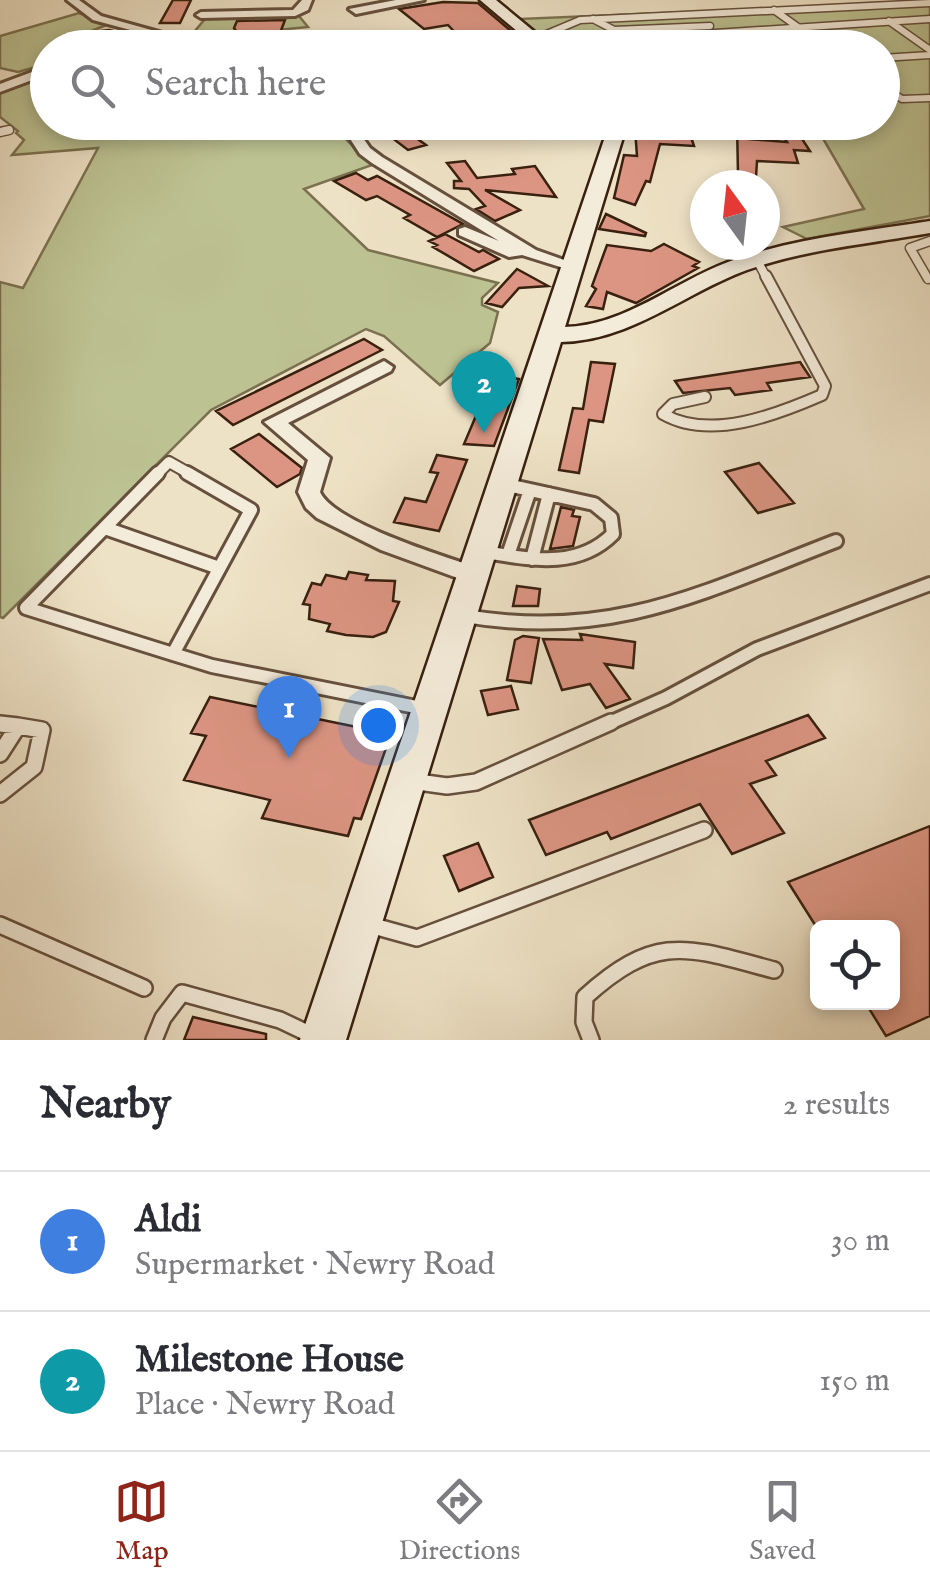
<!DOCTYPE html>
<html lang="en">
<head>
<meta charset="utf-8">
<style>
  :root { --surface:#fff; --page:#f2f2f3; --text:#2b2b33; --muted:#7c7c81; --line:#e1e1e2; --accent:#8f2418 }
  body { margin:0; font-family:"IM FELL English",serif; background:var(--page); color:var(--text) }
  .controls { position:absolute; right:30px; bottom:30px; display:grid; overflow:hidden; border-radius:15px; box-shadow:0 5px 15px #0003 }
  .controls button { width:90px; height:90px; display:grid; place-items:center; padding:0; border:0; border-bottom:2px solid var(--line); background:var(--surface); color:var(--text); font:50px sans-serif }
  .compass { position:absolute; left:690px; top:170px; width:90px; height:90px; border-radius:50%; background:var(--surface); box-shadow:0 5px 15px #0003; rotate:345deg }
  .you { position:absolute; left:378px; top:725px; width:35px; height:35px; margin:-25px; border:8px solid #fff; border-radius:50%; background:#1a73e8; box-shadow:0 0 0 15px #1a73e833 }
  .badge { display:grid; place-items:center; width:65px; height:65px; border-radius:50%; background:var(--accent); color:#fff; font-size:32px; font-weight:700 }
  .pin { position:absolute; translate:-50% -82px; filter:drop-shadow(0 2px 5px #0008) }
  .pin::after { content:''; position:absolute; top:52px; width:35px; height:30px; background:inherit; clip-path:polygon(0 0,100% 0,50% 100%) }
  .list { margin:0; padding:0; list-style:none }
  h2 { display:flex; justify-content:space-between; align-items:center; height:130px; margin:0; padding:0 40px; font-size:42px }
  h2 small { font-size:32px; font-weight:400; color:var(--muted) }
  .list li { display:grid; grid-template-columns:65px 1fr auto; gap:30px; align-items:center; box-sizing:border-box; height:140px; padding:0 40px; border-top:2px solid var(--line) }
  .list b { display:block; font-size:38px; white-space:nowrap }
  .list p { margin:0; font-size:32px; white-space:nowrap; color:var(--muted) }
  .list em { font-size:32px; font-style:normal; color:var(--muted) }
  .icon { flex:none; width:55px; height:55px; fill:none; stroke:currentColor; stroke-width:2; stroke-linecap:round; stroke-linejoin:round }
  .map { position:relative; flex:none; width:930px; height:1040px; overflow:hidden }
  .search { position:absolute; background:var(--surface); box-shadow:0 5px 15px #0003; left:30px; right:30px; top:30px; height:110px; display:flex; align-items:center; gap:25px; box-sizing:border-box; padding:0 35px; border-radius:55px; color:var(--muted); font-size:38px }
  .sheet { height:410px; background:var(--surface) }
  nav { display:flex; justify-content:space-around; align-items:center; box-sizing:border-box; height:140px; border-top:2px solid var(--line); background:var(--surface); font-size:28px; color:var(--muted) }
  nav a { display:grid; justify-items:center; gap:5px }
  nav .on { color:var(--accent) }
  .map>svg:first-child { display:block }
</style>
</head>
<body>
<div class="map">
<svg width="930" height="1040" viewBox="0 0 930 1040">
  <rect width="100%" height="100%" fill="#eee2c6"/>
  <filter id="stains"><feTurbulence type="fractalNoise" baseFrequency=".002" numOctaves="4"/><feColorMatrix values="0 0 0 0 .2 0 0 0 0 .09 0 0 0 0 .02 0 0 0 .5 -.17"/></filter>
  <radialGradient id="worn" r=".72"><stop offset=".6" stop-color="#630" stop-opacity="0"/><stop offset="1" stop-color="#630" stop-opacity=".3"/></radialGradient>
  <!-- green -->
  <path fill="#bdc292" stroke="#7b7150" stroke-width="2.5" d="M930,2V216L807,239L783,227L864,209L814,123L882,122V48L618,47L603,32L543,37L518,19Z
    M79,13L109,24L64,42L63,47L48,48L47,64L18,72L0,68V36Z
    M299,16L308,27L215,36L206,43L189,38L205,19L214,17Z
    M47,73L48,122H297L308,137L339,132L372,165L304,189L368,250L498,283L482,298V305L498,312L490,343L440,385L384,336L366,329L211,410L3,618L0,617V282L23,288L98,148L12,155L24,140L16,133L18,131L0,117V90Z"/>
  <!-- building -->
  <path fill="#dc9583" stroke="#39200f" stroke-width="2.5" d="M173,0H191L180,23H160Z
    M443,2L478,3L531,48H463V41L448,25L424,29L399,9Z
    M285,20L277,41L281,48H242L235,35H239L234,28L237,21Z
    M109,30L144,39L114,48H94L92,32Z
    M737,122H742L749,139L787,142L775,122H791L810,151L794,150L798,163L757,161L756,177L738,175Z
    M687,125L694,146L660,144L650,182L646,181L635,205L614,198L624,155L637,156L635,129Z
    M403,127L412,135L426,145L408,150L383,131Z
    M465,161L477,178L515,174L512,169L535,166L556,197L485,190L520,210L495,221L476,209L485,206L469,189L454,188V181H461L447,163Z
    M356,173L368,180L377,176L463,224L437,237L404,218L410,215L377,196L366,200L334,181Z
    M606,214L646,233L645,236L599,229Z
    M445,234L479,252L483,250L499,259L474,271L433,247L437,245L429,241Z
    M664,244L699,262L693,266L698,268L636,303L607,292L603,309L586,306L596,289L592,286L607,245L651,251Z
    M517,269L548,286L519,288L502,307L486,303Z
    M364,339L382,350L233,425L216,411Z
    M591,362L615,364L603,422L589,420L579,473L559,470L573,408L583,409Z
    M800,362L810,377L767,383L771,390L735,395L730,388L683,393L675,381Z
    M501,376L519,379L494,446L464,444L478,411L486,412Z
    M259,434L302,468L300,474L277,487L231,449Z
    M437,455L467,460L439,531L394,522L405,498L426,502L438,473L430,472Z
    M759,463L794,503L758,513L725,472Z
    M561,507L574,510L572,516L580,517L573,546L550,549Z
    M349,572L368,575L366,580L395,581L393,601L399,602L386,632L373,637L346,635L327,631L330,624L309,619L310,605L303,604L312,583L321,585L326,575L346,579Z
    M517,586L540,589L538,606H513Z
    M580,634L635,642L633,668L605,664L630,699L606,708L590,684L562,690L543,639L582,640Z
    M523,636L539,638L531,683L507,680L515,640Z
    M511,686L518,709L488,715L481,691Z
    M210,697L391,734L361,819L354,818L348,836L262,818L270,800L184,780L206,736L191,733Z
    M808,715L825,738L766,761L776,775L750,784L784,833L732,854L700,804L611,839L607,832L546,855L529,820Z
    M930,826V1016L886,1036L865,1002H892V928H817L788,882Z
    M478,843L493,877L459,891L444,856Z
    M193,1017L266,1034V1040H184Z"/>
  <g fill="none" stroke-linecap="round" stroke-linejoin="round">
    <defs>
      <path id="lane-far4" d="M774,10L827,48
        M593,19L614,30L710,26
        M889,21L930,50
        M535,39L580,20L930,3
        M623,48L615,40L631,35
        M717,48L700,34L930,19
        M882,58L930,55
        M882,86L902,99L930,98"/>
      <path id="lane-far3" d="M0,132L9,130
        M757,260L767,279
        M928,279L910,248L930,241"/>
      <path id="lane-far2" d="M705,397L673,404L663,414C710,441 776,415 822,395L825,386L766,276
        M156,475L169,462L192,475"/>
      <path id="lane-far1" d="M158,473L26,608L173,654
        M105,528L219,568
        M484,552C530,559 577,570 613,534L611,518L594,504L503,484
        M508,555L530,490
        M532,559L549,494
        M465,616C612,641 703,592 836,541
        M173,654L212,666L426,709
        M173,654L251,510L187,473
        M0,724L7,725
        M605,725L666,698L757,649L930,584"/>
      <path id="lane" d="M0,724L18,726
        M0,754L18,726L42,730L34,767L0,794
        M411,781L447,786L476,782L611,722
        M0,925L144,988
        M370,925L417,938L704,830
        M154,1040L163,1018L182,993L280,1020L322,1040
        M591,1040L584,1022L585,997C657,932 687,947 774,970"/>
      <path id="street" d="M67,0H79L101,16L216,48H196L172,41L152,48H118L164,39L93,20Z
        M302,0H312L308,10L295,16L201,18L196,15L201,12L293,10Z
        M396,0H424L356,14L349,9Z
        M48,66V74L0,92V84Z
        M339,122H352L370,148L382,157L536,250L581,266L573,271L522,255L509,257L459,235V229L465,227L499,241L372,163L360,154Z
        M610,122H651L615,129L610,128Z
        M749,122H762L766,137H756Z
        M384,361L393,367L391,371L288,423L330,458L320,492C334,523 448,558 482,569L486,575L482,581L474,584L381,550L317,518L306,508L298,492L308,460L264,422Z"/>
      <path id="secondary" d="M480,0H496L554,48H537Z
        M605,122H623V137L565,327C624,326 674,282 728,262C792,238 862,232 930,221V233C869,244 806,249 747,270C684,293 631,341 561,342L346,1040H300L605,137Z"/>
    </defs>
    <!-- lane-far4 casing -->
    <use href="#lane-far4" stroke="#66503d" stroke-width="9"/>
    <!-- lane-far3 casing -->
    <use href="#lane-far3" stroke="#66503d" stroke-width="11"/>
    <!-- lane-far2 casing -->
    <use href="#lane-far2" stroke="#66503d" stroke-width="14"/>
    <!-- lane-far1 casing -->
    <use href="#lane-far1" stroke="#66503d" stroke-width="18"/>
    <!-- lane casing -->
    <use href="#lane" stroke="#66503d" stroke-width="20"/>
    <!-- street casing -->
    <use href="#street" stroke="#66503d" stroke-width="6"/>
    <!-- secondary casing -->
    <use href="#secondary" stroke="#39200f" stroke-width="5"/>
    <!-- lane-far4 -->
    <use href="#lane-far4" stroke="#f4ecda" stroke-width="6"/>
    <!-- lane-far3 -->
    <use href="#lane-far3" stroke="#f4ecda" stroke-width="8"/>
    <!-- lane-far2 -->
    <use href="#lane-far2" stroke="#f4ecda" stroke-width="10"/>
    <!-- lane-far1 -->
    <use href="#lane-far1" stroke="#f4ecda" stroke-width="12"/>
    <!-- lane -->
    <use href="#lane" stroke="#f4ecda" stroke-width="15"/>
    <!-- street -->
    <use href="#street" fill="#f4ecda" fill-rule="evenodd"/>
    <!-- secondary -->
    <use href="#secondary" fill="#f4ecda" fill-rule="evenodd"/>
  </g>
  <rect width="100%" height="100%" filter="url(#stains)"/>
  <rect width="100%" height="100%" fill="url(#worn)"/>
</svg>
<div class="controls">
<button><svg class="icon" aria-label="locate" viewBox="0 0 24 24"><circle cx="12" cy="12" r="6"/><path d="M12 2v4M12 18v4M2 12h4M18 12h4"/></svg></button>
</div>
<svg class="compass" viewBox="-18 -18 36 36"><path d="M0-13l5 13h-10z" fill="#e53935"/><path d="M0 13l5-13h-10z" fill="#7c7c81"/></svg>
<div class="you"></div>
<div class="pin badge" style="left:289px;top:758px;background:#3f7fe0">1</div>
<div class="pin badge" style="left:484px;top:433px;background:#0f9aa8">2</div>
<div class="search"><svg class="icon" aria-label="search" viewBox="0 0 24 24"><circle cx="10" cy="10" r="6"/><path d="M15 15l6 6"/></svg>Search here</div>
</div>
<section class="sheet">
<h2>Nearby<small>2 results</small></h2>
<ul class="list">
<li><span class="badge" style="background:#3f7fe0">1</span><div><b>Aldi</b><p>Supermarket · Newry Road</p></div><em>30 m</em></li>
<li><span class="badge" style="background:#0f9aa8">2</span><div><b>Milestone House</b><p>Place · Newry Road</p></div><em>150 m</em></li>
</ul>
</section>
<nav>
<a class="on"><svg class="icon" aria-label="map" viewBox="0 0 24 24"><path d="M3 6l6-2 6 2 6-2v14l-6 2-6-2-6 2zM9 4v14M15 6v14"/></svg>Map</a>
<a><svg class="icon" aria-label="directions" viewBox="0 0 24 24"><path d="M12 3l9 9-9 9-9-9zM9 14v-3h6M13 9l2 2-2 2"/></svg>Directions</a>
<a><svg class="icon" aria-label="saved" viewBox="0 0 24 24"><path d="M7 4h10v16l-5-4-5 4z"/></svg>Saved</a>
</nav>
</body>
</html>
